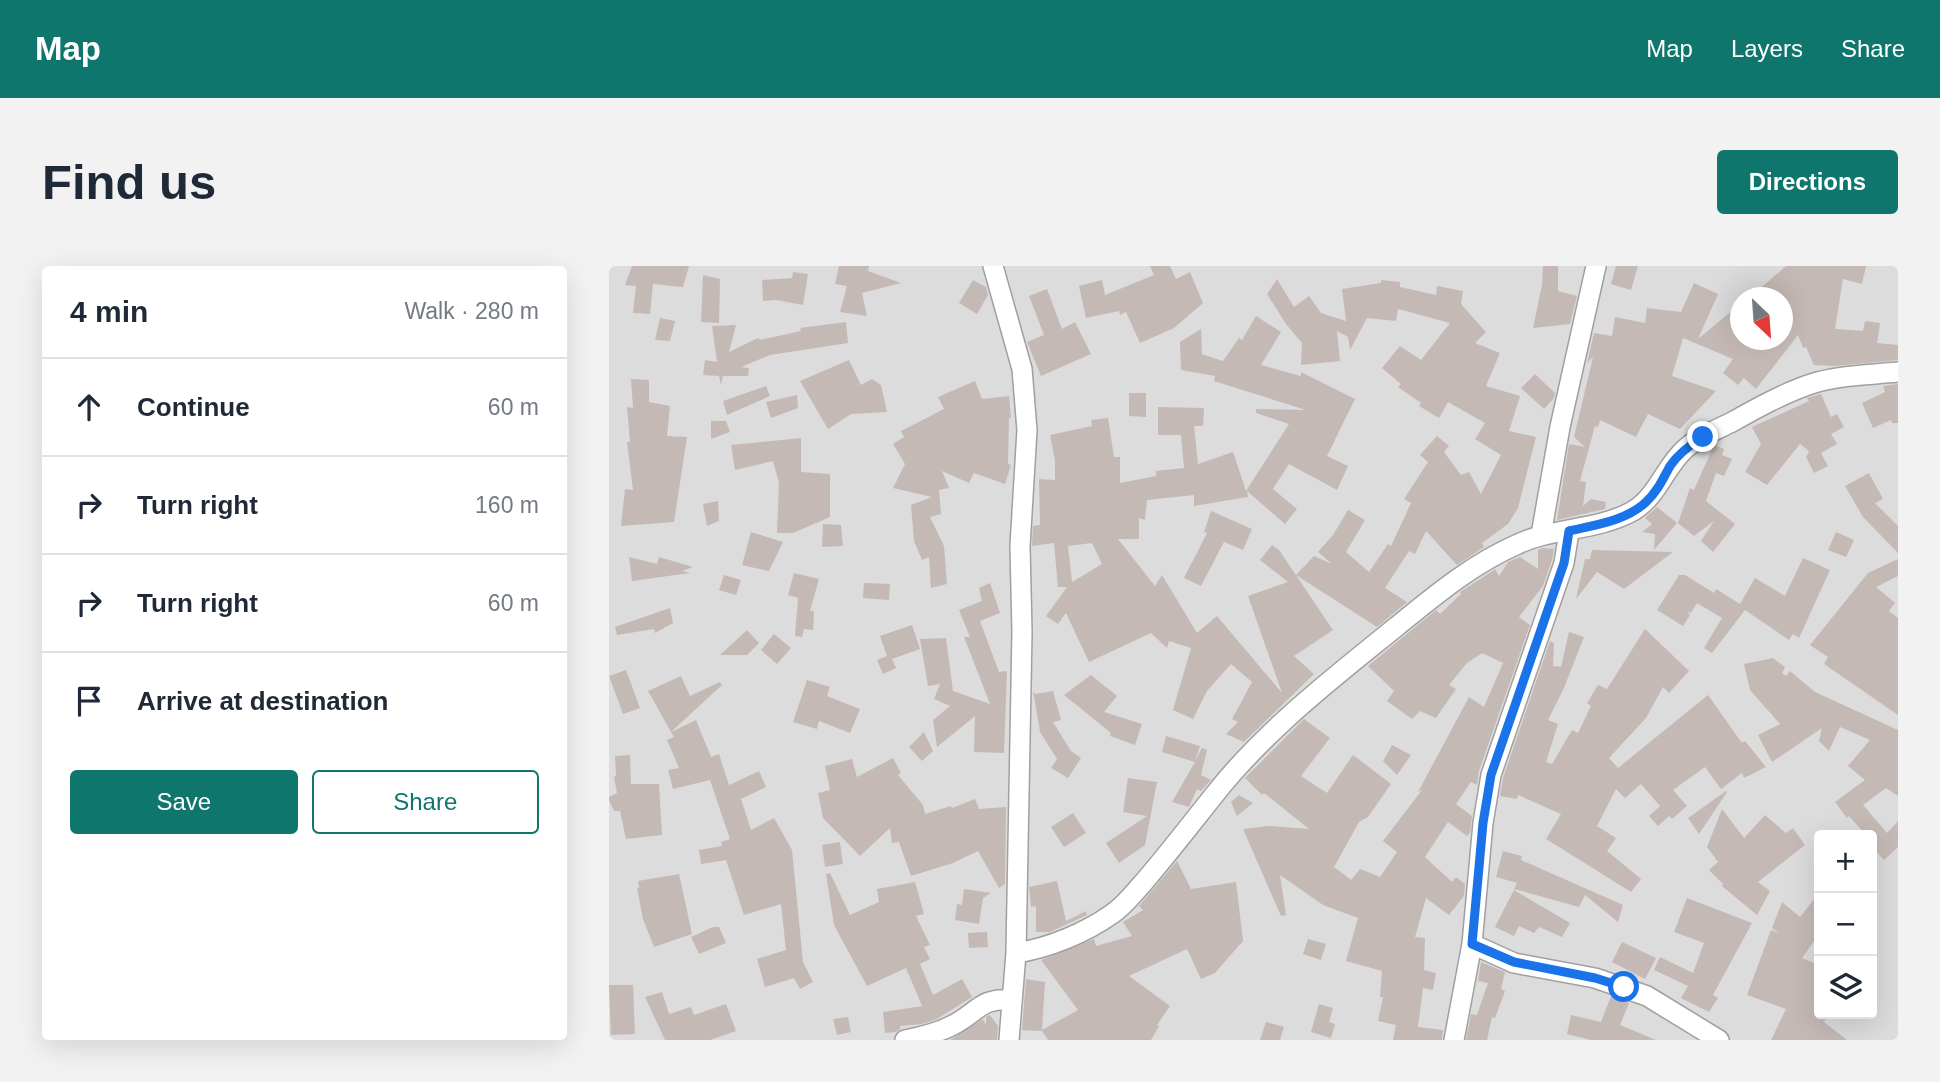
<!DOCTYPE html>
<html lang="en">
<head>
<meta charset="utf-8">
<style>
  :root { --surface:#fff; --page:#f2f2f3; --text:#1f2937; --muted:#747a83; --line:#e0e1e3; --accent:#0f766e }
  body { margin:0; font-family:Arial,sans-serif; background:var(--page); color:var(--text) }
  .controls { position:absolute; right:21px; bottom:21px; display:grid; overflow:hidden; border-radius:7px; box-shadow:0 7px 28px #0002 }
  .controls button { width:63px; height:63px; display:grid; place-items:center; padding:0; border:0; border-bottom:2px solid var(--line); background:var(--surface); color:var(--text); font:35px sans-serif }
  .compass { position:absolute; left:1121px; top:21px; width:63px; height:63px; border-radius:50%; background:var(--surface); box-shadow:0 7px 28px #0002; rotate:155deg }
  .stop { position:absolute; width:21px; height:21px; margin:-16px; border:5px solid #1a73e8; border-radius:50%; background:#fff }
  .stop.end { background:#1a73e8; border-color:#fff; box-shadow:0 2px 7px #0008 }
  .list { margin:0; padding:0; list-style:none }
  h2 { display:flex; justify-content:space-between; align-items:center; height:91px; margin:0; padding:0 28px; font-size:30px }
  h2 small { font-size:23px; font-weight:400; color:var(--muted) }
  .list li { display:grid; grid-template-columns:46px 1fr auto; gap:21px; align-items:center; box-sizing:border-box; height:98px; padding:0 28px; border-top:2px solid var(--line) }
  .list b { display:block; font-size:26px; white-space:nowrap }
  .list em { font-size:23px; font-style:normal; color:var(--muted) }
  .actions { display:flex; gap:14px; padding:21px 28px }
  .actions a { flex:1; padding:16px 0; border:2px solid var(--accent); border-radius:7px; text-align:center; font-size:24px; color:var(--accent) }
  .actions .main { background:var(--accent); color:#fff }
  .icon { flex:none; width:38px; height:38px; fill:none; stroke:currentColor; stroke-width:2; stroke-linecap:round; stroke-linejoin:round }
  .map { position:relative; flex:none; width:1289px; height:774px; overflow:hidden; border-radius:7px }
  header { display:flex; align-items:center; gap:42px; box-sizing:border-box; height:98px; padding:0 35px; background:var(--accent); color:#fff }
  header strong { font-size:33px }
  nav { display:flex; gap:38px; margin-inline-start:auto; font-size:24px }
  .intro { display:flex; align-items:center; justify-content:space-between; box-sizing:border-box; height:168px; padding:0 42px }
  h1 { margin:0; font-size:49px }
  .button { padding:18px 32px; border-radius:7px; background:var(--accent); color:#fff; font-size:24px; font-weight:700 }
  main { display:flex; gap:42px; padding:0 42px }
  aside { flex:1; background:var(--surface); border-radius:7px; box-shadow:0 7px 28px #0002 }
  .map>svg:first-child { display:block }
</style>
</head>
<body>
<header>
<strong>Map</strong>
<nav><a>Map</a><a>Layers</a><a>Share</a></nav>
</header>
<div class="intro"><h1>Find us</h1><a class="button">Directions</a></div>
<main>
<aside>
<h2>4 min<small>Walk · 280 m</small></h2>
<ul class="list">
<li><svg class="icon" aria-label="ahead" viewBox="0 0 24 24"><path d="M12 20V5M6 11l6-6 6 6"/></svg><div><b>Continue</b></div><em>60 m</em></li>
<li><svg class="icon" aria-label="right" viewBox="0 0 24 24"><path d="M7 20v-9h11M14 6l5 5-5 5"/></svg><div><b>Turn right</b></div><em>160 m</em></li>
<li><svg class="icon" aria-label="right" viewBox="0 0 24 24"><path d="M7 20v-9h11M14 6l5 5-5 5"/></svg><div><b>Turn right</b></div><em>60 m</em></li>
<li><svg class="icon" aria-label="arrive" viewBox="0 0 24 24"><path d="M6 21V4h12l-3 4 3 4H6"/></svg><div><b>Arrive at destination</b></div></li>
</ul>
<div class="actions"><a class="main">Save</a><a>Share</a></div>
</aside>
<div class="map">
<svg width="1289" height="774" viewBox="0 0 1289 774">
  <rect width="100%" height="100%" fill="#efeae5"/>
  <!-- residential -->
  <path fill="#dddcdc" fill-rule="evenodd" d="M0,0H1289V774H0ZM1132,32H1174V74H1132ZM1210,569H1263V748H1210Z"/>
  <!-- building -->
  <path fill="#c4b9b5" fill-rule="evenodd" d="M23,0H80L74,21L44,18L41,48L24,47L27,20L16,19Z
    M230,0H260L259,5L292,17L253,27L258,50L231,46L238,20L226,18Z
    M541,0H561L567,13L581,6L594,37L565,62L531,77L517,46L511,49L510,45L477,52L470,20L493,14L496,29L545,9Z
    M934,0H949V25L968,30L961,58L924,62L933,19Z
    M1007,0H1029L1022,24L1002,18Z
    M1177,0H1257L1253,18L1234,13L1226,63L1254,65L1256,55L1271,57L1268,77L1289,79V94L1225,100L1205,99L1197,81L1194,82L1189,69L1147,123L1135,112L1129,119L1114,107L1124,93L1074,72L1063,110L1107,125L1071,163L1039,148L1027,171L991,154L989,161L986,160L971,215L977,216L974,240L982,233L997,236L996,243L948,254L960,178L976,181L965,171L984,91L978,97L985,67L1003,70L1006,51L1036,57L1038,42L1072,46L1085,17L1109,28L1089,73L1131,38V74H1173V32H1140Z
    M184,6L199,8L194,39L167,34L154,35L153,14L183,12Z
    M94,9L111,13L110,57L92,56Z
    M668,13L685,41L700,30L712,47L737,55L733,23L772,17V14L791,16V21L827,29L828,20L854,25L852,38L877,66L866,77L891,87L877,120L911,130L900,165L927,171L909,242L899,258L873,277L875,281L848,299L817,265L806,288L800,285L776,322L798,336L768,361L687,309L705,290L723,298L709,286L724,269L739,244L756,254L737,286L760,306L779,278L782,280L802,237L795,233L819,196L811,189L828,170L840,180L835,186L852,209L860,206L872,228L892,189L866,173L876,157L839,136L830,152L810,140L812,137L789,121L792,118L773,102L791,80L812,94L841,57L789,43L787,55L758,52L741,84L739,71L728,65L731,95L692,99L693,77L677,58L658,28Z
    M364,14L377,21L379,29L368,48L350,37Z
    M438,23L453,63L466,56L482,88L432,110L418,76L435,69L420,30Z
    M647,50L672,66L652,99L692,110V106L746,133L718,190L739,200L728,224L680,198L664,223L688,243L676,258L638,225L639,231L585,240V229L538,234L536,254L530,252V273H509L546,320L553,309L588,367L608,350L673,427L639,330L679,316L651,294L663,279L670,284L724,364L685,390L705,408L635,476L617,468L629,456L623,453L643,416L622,398L598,425L584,453L564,444L582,382L560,375L558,382L542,367L480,396L457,347L449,358L437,350L458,321H449L445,277L423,280L424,260L431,259L430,213L446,214V195L441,169L483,160L482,154L499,152L505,191H511V217L547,210V205L575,202L572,169H549V141L595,142L594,160H585L589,198L624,186L637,225L680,158L647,147V143L697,144L605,115L606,110L572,104L571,76L592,63L593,88L614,95L630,72L633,74ZM483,277L493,298L463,316L459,280Z
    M51,52L66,55L61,75L46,74Z
    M237,56L239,77L161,89L132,101L140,102L139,110H114L112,119L110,110L94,109L96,94L108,96L103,60L127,59L120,86L149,72L151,74L192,65L191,62Z
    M240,94L252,119L263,113L272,119L278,146L242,148L219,163L191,115Z
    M926,108L946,127L945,132L935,143L912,122Z
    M22,113L40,114V136L61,140L58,170L78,171L65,256L12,260L16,223L24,224L18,176H21L18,141L24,142Z
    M366,115L373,133L400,130L402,152H400L399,198L402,199L396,218L365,207L360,217L333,205L340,222L330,224L332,248L321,251L335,280L338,318L322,322L320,291L313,294L305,275L302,239L323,231L284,222L296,198L284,178L295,171L292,165L335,143L329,131Z
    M1289,118V157H1283L1282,154L1264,162L1253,137L1276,126L1274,120Z
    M157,120L161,130L118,149L114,135Z
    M520,127H537V151L520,150Z
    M1212,128L1222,151L1228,148L1235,161L1222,168L1228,178L1212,187L1219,200L1205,207L1197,191L1200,185L1191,178L1158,219L1136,206L1152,178L1143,161L1200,135L1198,132Z
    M188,129L189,142L162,152L157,136Z
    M102,155H117L121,166L102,173Z
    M192,172V206L221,208V251L184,267H168L170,217L164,195L126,204L122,179Z
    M1105,179L1115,183L1113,189L1123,193L1115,210L1107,207L1097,235L1126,258L1104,286L1092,275L1105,255L1085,270L1069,257L1081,222L1085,224Z
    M1260,207L1274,233L1266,237L1289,260V287L1254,251L1236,220Z
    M109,235L110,255L98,260L94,238Z
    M1048,241L1068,257L1045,284L1046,268L1033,266L1043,258L1036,252Z
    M602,245L643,263L634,284L615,276L592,320L575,312L598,267L595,266Z
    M214,258L232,259L234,280L213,281Z
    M142,266L174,276L160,305L133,299Z
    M1227,266L1245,274L1237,291L1219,284Z
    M933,282L945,283L943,294L934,320L910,351L921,359L870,505L868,519L862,516L847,538L863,550L861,567L858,570L839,556L816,591L843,616L847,611L856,618L855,630L840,649L817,632L806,671L816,672L815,704L827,707L824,724L814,722L809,761L834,764L833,774H784L787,759L769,755L774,731H771L773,705L737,695L749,652L714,639L671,609L677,649L672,650L634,563L660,560L700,563L655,527L653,529L636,512L695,453L721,472L692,510L718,527L744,489L782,518L759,551L750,556L725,601L742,614L751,603L771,611L788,586L774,575L813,524L809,526L860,431L875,441L894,397L873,387L858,397L840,419L847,423L827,452L811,445L803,453L778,435L785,425L759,400L827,344L831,348L852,328L851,326L882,306L886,303L890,310L899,296L911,291L929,303V284Z
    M983,284L1064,286L1015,323L988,306L967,333L976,293H981Z
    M20,291L48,298L50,291L84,301L73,305L81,307L23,315Z
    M1194,292L1221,304L1190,372L1184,368L1180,374L1136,344L1103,387L1095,382L1113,352L1088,337L1082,347L1078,345L1081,349L1074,360L1048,344L1070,309H1076L1105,327L1107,323L1131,338L1146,312L1176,330Z
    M1289,293V310L1267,321L1286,337L1280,345L1289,352V449L1215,398L1219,391L1201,379L1259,307Z
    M185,307L210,313L201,345H205L204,364L195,363L193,371L186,370L189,332L179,329Z
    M115,309L132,314L127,329L110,324Z
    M255,317L281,318L280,334L254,332Z
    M381,317L391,347L371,355L390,406L398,405L395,487L365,486L366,450L328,481L324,454L341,440L325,433L331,418L319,420L311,373L337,372L344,425L381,438L355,371H361L350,344L373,335L370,322Z
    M61,342L64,357L46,367L45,363L8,369L6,361Z
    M303,359L311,383L283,393L287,402L274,408L268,394L278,390L271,370Z
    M1036,363L1080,405L1060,427L1054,421L1037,452L1000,492L1009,502L1099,429L1133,477L1136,475L1157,501L1135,512L1133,507L1112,523L1096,501L1064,524L1078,540L1063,553L1060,550L1049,560L1040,550L1051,540L1032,518L1016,532L1007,523L988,560L1007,572L998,585L1032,613L1022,626L937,573L952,548L909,529L908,533L891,530L894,512L941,375L945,377L944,400L952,401L960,366L975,371L955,422L939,454L949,458L937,496L943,498L963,464L969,467L982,440L978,437L989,419L998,423Z
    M138,364L150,377L138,389H111Z
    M165,368L182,382L168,398L152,384Z
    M1164,392L1176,401L1173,407L1177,410L1181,405L1206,426L1289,464V530L1277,522L1254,539L1278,567L1289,555V581L1275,594L1263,581L1266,579L1263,575V569H1257L1240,550L1238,552L1226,536L1256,514L1239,500L1261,474L1231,461L1220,485L1210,475L1213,462L1163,496L1149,469L1171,458L1141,424L1135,398Z
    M17,404L31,442L14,448L0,410Z
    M482,409L508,430L495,446L533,458L526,479L501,470L502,467L455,429Z
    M72,410L81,430L111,416L113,419L62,466L39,425Z
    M198,414L221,421L218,430L251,443L241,467L210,455L208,463L184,456Z
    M424,425L426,428L444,425L452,454L444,456L462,485L472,492L459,512L442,502L448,493L431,466Z
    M87,454L102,491L110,488L120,519L150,505L157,521L132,533L142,564L165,552L183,584L194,696L204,716L191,723L185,712L156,721L148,693L177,684L172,638L135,649L117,594L92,598L90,584L113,580L112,576L121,573L101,514L64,523L59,504L70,502L58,474L65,471L62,466Z
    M315,466L324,485L313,495L300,481Z
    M557,470L591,480L586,495L593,482L598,484L592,509L602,514L592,525L588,523L580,541L563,536L586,496L553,486Z
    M783,479L802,489L788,509L774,495Z
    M21,489L22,518H50L53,569L17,573L11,545H5L0,534V531L8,527L5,511L7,510L6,490Z
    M284,492L292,507L289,509L314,539L316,548L342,540L343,542L366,533L370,543L397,541L396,618L390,622L369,585L344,597L302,610L290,576L283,577L281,562L251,590L214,552L209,527L221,524L216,500L243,493L248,511Z
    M519,512L548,516L536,579L510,597L497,577L538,550L514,546Z
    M1117,525L1118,526L1090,568L1079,552Z
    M630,529L644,537L628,550L622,536Z
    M1113,543L1135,572L1156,549L1177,567L1184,562L1196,579L1149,616L1161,625L1148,649L1113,620L1114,618L1100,604L1109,596L1098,581Z
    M464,547L477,567L455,581L442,561Z
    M231,576L234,598L216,601L213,579Z
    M894,585L913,590L912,594L1014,639L1009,656L976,629L970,641L905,623L908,617L887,611Z
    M568,595L582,623L627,616L634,675L606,707L592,713L578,683L520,710L561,740L548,759L550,760L542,774H439L433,765L413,764L417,713L436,716L433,764L469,744L432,694L485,673L487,680L523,670L514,656L534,644L530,640Z
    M221,607L241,649L270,636L268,623L306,616L315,648L307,650L321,679L315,681L321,693L311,698L324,729L353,713L363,731L328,753L313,758L291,760V763L287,766L276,767L274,746L313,740L297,702L258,720L225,659L217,608Z
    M70,608L83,668L45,681L34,653L28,622H30L29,615Z
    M448,615L457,655L477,645L478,649L441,666H427V640L422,641L420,621Z
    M355,623L382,627L374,632L370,658L346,654L348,638L353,639Z
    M905,624L961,657L953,671L930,661L925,667L910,660L905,670L886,661Z
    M1210,627V668L1193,692L1210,699V748H1220L1215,756L1238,774H1162L1177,743L1138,729L1162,664L1170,667L1163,662L1173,636L1191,651Z
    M1078,632L1143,657L1104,729L1109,732L1100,746L1072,732L1079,720L1045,704L1051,691L1084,707L1095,677L1065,666Z
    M104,661H110L117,677L90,688L82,671Z
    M378,666L379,681L360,682L359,667Z
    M699,673L717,678L712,694L694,688Z
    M1013,676L1047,692L1036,713L1003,696Z
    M872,696L896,706L892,723L896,725L886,752L883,751L878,774H857L862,748L868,749L879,717L869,715Z
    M0,719H24L26,768L2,769Z
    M53,726L60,748L82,741L85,749L117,738L127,765L101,774H56L36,731Z
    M1002,730L1020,737L1011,759L1047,774H982L958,768L962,749L992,756Z
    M710,738L724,742L720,756L726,758L722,772L702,766Z
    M381,749L389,760L388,774H341L374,753L377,759V751Z
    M239,751L242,766L228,769L224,753Z
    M657,756L675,761L671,774H651Z"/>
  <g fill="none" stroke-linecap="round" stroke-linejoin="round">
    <defs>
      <path id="minor" d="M384,0L413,103L418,164L411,280L413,366L407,687L400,774
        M932,269L951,161L987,0
        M863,678L905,697L986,712L1038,730L1110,774
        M407,687C440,682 476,667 503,648C515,640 524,628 534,617C559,588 582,558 606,528C627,501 653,475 678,452C713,420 750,391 787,361C825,330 863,298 909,278C945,261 988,265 1024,245C1049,230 1055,202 1076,183C1089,171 1107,164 1123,156C1148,142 1175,127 1202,118C1229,109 1261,109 1289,106
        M296,774C312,771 329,767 344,759C369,746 372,731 403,734
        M845,774L863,678L874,557L882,509L955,297L960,266"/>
    </defs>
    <!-- minor casing -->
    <use href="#minor" stroke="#a0a0a0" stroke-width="22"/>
    <!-- minor -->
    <use href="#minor" stroke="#fff" stroke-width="19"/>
  </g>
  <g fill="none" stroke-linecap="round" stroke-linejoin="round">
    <!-- route -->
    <path stroke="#1a73e8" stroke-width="9" d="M1015,721L986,712L905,696L863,678L874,557L882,509L955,297L960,265C985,259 1017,255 1037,236C1048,226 1054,213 1061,200C1069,188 1081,179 1094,171"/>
  </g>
</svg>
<div class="controls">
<button>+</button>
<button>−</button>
<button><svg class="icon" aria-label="layers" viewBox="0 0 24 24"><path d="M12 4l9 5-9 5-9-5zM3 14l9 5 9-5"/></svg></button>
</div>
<svg class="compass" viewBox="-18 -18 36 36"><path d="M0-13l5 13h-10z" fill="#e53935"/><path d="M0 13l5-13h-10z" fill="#747a83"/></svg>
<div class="stop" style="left:1015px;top:721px"></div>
<div class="stop end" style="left:1094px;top:171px"></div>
</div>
</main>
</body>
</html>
